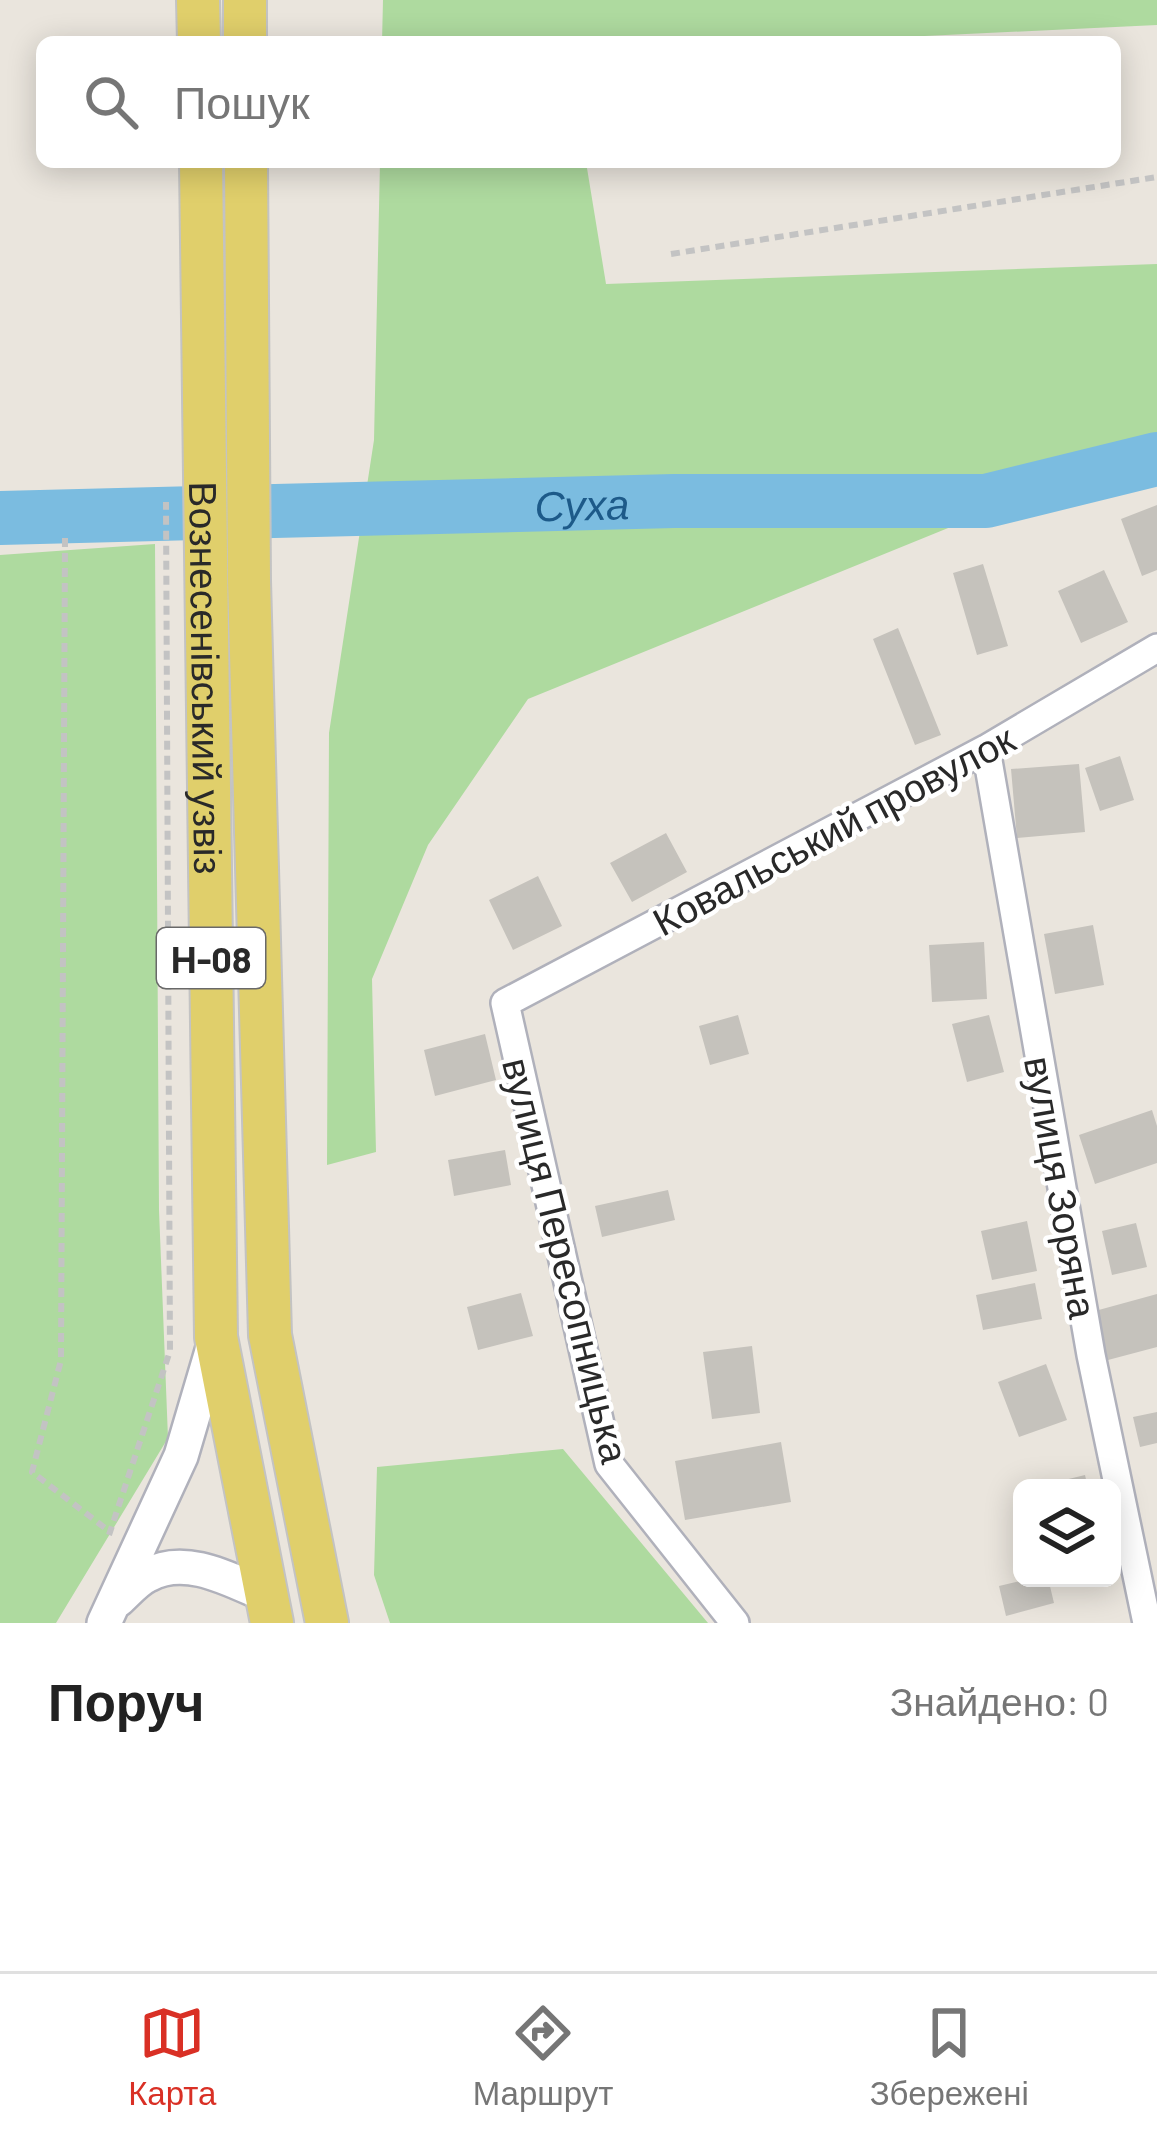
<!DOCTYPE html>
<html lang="uk">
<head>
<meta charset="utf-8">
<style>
  :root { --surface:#fff; --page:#f6f6f6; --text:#222; --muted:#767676; --line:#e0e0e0; --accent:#d93025 }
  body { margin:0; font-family:Barlow,sans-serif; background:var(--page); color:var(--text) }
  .controls { position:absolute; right:36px; bottom:36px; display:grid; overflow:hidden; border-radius:18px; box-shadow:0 6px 30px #0003 }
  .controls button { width:108px; height:108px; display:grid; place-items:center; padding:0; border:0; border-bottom:3px solid var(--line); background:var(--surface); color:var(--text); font:60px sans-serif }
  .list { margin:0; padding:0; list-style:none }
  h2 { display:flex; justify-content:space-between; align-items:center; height:156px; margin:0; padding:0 48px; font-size:51px }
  h2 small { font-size:39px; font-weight:400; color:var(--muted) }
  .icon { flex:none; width:66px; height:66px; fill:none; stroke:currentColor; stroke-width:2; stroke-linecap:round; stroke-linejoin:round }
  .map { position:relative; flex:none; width:1157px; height:1623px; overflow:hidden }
  .search { position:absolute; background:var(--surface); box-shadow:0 6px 30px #0003; left:36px; right:36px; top:36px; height:132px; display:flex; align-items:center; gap:30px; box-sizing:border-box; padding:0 42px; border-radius:18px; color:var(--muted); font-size:45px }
  .sheet { height:348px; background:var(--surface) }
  nav { display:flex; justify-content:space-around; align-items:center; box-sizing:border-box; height:168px; border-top:3px solid var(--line); background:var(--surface); font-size:33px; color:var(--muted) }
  nav a { display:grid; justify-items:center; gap:6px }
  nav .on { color:var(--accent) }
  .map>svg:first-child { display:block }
</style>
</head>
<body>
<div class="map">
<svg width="1157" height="1623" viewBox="0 0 1157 1623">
  <rect width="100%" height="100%" fill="#eae5dd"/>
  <!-- green -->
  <path fill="#aeda9f" d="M383,0H1157V25L800,42H382Z
    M380,162H586L606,284L1157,264V443L528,699L428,845L372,979L376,1152L327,1165L329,733L374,440Z
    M155,544L159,1210L168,1438L56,1623H0V555Z
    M563,1449L708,1623H390L374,1575L377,1467Z"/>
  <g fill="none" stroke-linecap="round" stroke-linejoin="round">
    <!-- river -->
    <path stroke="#7bbce0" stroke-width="54" id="s1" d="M0,518L674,501H986L1157,459"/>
  </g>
  <!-- building -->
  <path fill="#c5c2bc" d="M1157,505V570L1142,576L1121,519Z
    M983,564L1008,646L977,655L953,573Z
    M1104,570L1128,622L1081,643L1058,591Z
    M898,628L941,735L915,745L873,639Z
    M1120,756L1134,800L1100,811L1085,768Z
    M1079,764L1085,832L1017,838L1011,769Z
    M666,833L687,872L632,902L610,863Z
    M538,876L562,926L513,950L489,900Z
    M1093,925L1104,985L1055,994L1044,934Z
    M984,942L987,999L932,1002L929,945Z
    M738,1015L749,1054L710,1065L699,1026Z
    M989,1015L1004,1072L967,1082L952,1024Z
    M485,1034L496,1080L435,1096L424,1050Z
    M1152,1110L1157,1126V1163L1095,1184L1079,1135Z
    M505,1150L511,1185L454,1196L448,1160Z
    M668,1190L675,1220L602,1237L595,1206Z
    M1027,1221L1037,1271L992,1280L981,1231Z
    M1136,1223L1147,1267L1112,1275L1102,1231Z
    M1035,1283L1042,1319L983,1330L976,1295Z
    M521,1293L533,1336L478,1350L467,1307Z
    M1157,1294V1347L1108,1360L1095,1311Z
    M752,1346L760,1413L712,1419L703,1352Z
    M1046,1364L1067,1420L1019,1437L998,1382Z
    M1157,1412V1443L1140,1447L1133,1417Z
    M781,1442L791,1502L685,1520L675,1461Z
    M1085,1475L1088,1488H1040V1486Z
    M1032,1578H1048L1054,1603L1006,1616L999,1586Z"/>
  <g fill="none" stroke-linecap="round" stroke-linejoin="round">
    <defs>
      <path id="minor" d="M986,749L1091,1355L1147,1623
        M735,1623L609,1464L505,1003L986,749L1157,648"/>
      <path id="tertiary" d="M118,1600C127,1592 137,1580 148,1575C186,1554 231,1580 266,1595
        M104,1623L181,1456L215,1341"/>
      <g id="primary">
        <path d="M198,0L199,42"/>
        <path d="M245,0V42"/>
        <path id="s2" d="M201,162L216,1337L272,1623"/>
        <path d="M246,162L249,581L270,1335L327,1623"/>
      </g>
    </defs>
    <!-- minor casing -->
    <use href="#minor" stroke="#b0b1bb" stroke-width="32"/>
    <!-- tertiary casing -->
    <use href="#tertiary" stroke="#b0b1bb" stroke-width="38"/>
    <!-- primary casing -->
    <use href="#primary" stroke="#c3c3c3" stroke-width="46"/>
    <!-- path -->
    <path stroke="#c3c3c3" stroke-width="6" stroke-dasharray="9 6" stroke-linecap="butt" d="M671,254L1157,177
      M65,538L61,1360L32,1472L109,1531
      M109,1535L170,1351L166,502"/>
    <!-- minor -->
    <use href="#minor" stroke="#fff" stroke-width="27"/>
    <!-- tertiary -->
    <use href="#tertiary" stroke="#fff" stroke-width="33"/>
    <!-- primary -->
    <use href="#primary" stroke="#e0cf6b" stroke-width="42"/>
  </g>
  <g text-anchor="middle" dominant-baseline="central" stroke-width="9" stroke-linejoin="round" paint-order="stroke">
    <!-- shield labels -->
    <rect fill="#fff" stroke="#696969" stroke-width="3" x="157" y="928" width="108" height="60" rx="9"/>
    <g font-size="36" font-weight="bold" fill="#292929">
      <text x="211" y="958">Н-08</text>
    </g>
    <!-- street labels -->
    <g font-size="39" fill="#292929" stroke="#fff">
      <text stroke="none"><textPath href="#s2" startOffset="516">Вознесенівський узвіз</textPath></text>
      <text transform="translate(833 829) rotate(-28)">Ковальський провулок</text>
      <text transform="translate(1062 1187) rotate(80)">вулиця Зоряна</text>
      <text transform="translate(567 1260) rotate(76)">вулиця Пересопницька</text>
    </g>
    <!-- water labels -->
    <g font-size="42" font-style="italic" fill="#1d5a89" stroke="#fff">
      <text stroke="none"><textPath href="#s1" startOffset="582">Суха</textPath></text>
    </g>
  </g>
</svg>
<div class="controls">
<button><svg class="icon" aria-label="layers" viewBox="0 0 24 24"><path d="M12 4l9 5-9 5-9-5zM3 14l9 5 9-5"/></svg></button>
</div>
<div class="search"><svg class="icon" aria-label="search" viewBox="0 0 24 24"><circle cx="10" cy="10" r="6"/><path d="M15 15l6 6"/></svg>Пошук</div>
</div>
<section class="sheet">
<h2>Поруч<small>Знайдено: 0</small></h2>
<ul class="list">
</ul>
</section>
<nav>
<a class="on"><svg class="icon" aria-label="map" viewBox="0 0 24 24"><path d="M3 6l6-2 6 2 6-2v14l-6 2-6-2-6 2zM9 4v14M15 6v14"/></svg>Карта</a>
<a><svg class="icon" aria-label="directions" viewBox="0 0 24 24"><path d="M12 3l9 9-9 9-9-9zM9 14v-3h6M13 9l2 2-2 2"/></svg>Маршрут</a>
<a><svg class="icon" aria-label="saved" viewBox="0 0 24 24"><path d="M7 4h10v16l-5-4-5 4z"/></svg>Збережені</a>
</nav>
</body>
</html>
